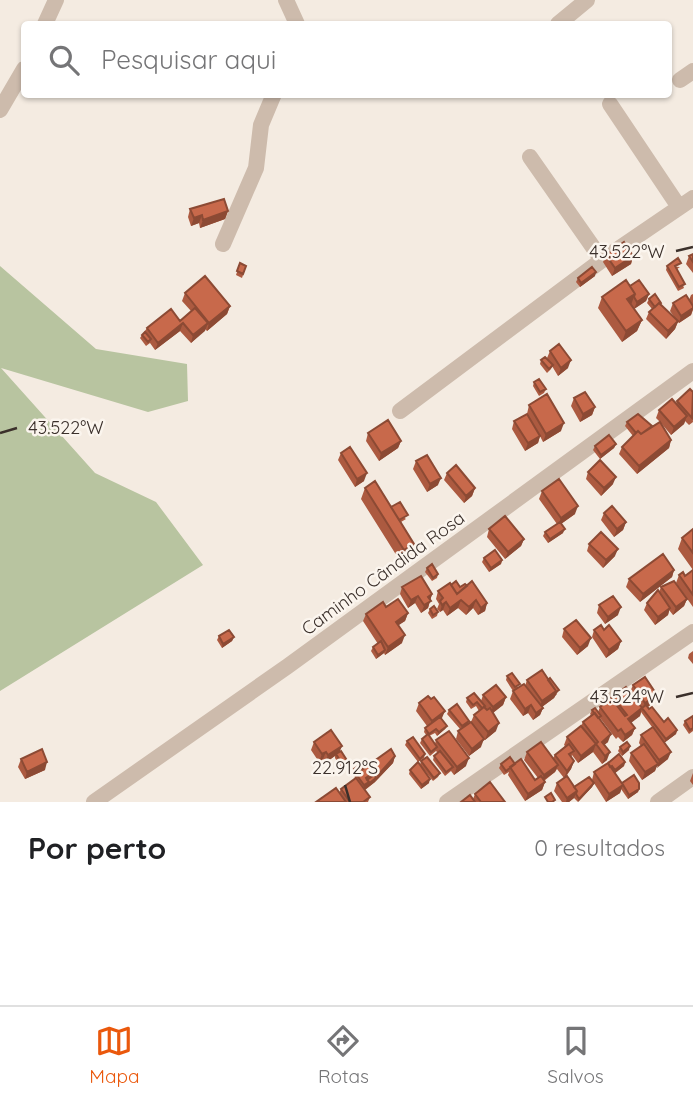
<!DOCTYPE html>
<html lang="pt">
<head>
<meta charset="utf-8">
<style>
  :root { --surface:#fff; --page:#f6f6f6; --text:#202124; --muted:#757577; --line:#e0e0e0; --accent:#ea580c }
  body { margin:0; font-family:Quicksand,sans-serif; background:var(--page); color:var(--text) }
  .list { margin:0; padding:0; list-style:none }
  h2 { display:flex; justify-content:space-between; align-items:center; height:91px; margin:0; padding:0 28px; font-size:30px }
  h2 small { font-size:23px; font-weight:400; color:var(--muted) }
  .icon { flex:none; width:38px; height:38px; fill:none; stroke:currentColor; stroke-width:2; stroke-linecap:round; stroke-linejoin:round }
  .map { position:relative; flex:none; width:693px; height:802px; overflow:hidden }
  .search { position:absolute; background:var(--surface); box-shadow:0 2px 5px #0004; left:21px; right:21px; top:21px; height:77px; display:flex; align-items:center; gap:18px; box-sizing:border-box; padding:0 24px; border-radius:7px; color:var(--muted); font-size:26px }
  .sheet { height:203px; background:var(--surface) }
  nav { display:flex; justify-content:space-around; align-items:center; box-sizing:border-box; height:98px; border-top:2px solid var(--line); background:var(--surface); font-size:19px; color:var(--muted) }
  nav a { display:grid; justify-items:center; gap:4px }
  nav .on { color:var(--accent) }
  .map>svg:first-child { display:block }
</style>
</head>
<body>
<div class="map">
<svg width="693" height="802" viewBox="0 0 693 802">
  <rect width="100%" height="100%" fill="#f4ebe1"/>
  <!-- green -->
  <path fill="#b8c4a0" d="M0,266L96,349L187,364L188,401L148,412L1,368L95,473L156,502L203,565L0,691Z"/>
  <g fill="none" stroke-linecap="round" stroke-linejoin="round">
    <!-- minor -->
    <path stroke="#cdbbac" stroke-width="16" d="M286,0L297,24
      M45,24L56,0
      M558,24L587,0
      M680,80L693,71
      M610,104L679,207
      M0,110L24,69
      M530,157L602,260
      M223,244L256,168L261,125L274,94
      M400,411L602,260L693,198
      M94,802L288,666L693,371
      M447,802L693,632
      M658,802L693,777"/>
  </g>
  <!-- wall -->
  <path fill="#ac5a40" d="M190,209L228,211L225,219L200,228L199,223L191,226L188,217Z
    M693,254V273L686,264L689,256Z
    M606,255L633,256L631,264L612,276L603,262Z
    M240,263L246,266L242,278L236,275Z
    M667,266L680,267L677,269L684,288L678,291L666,270Z
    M595,276L580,287L576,282L578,278Z
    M630,286L649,294L646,301L634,309L642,320L637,331L622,342L598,308L602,297Z
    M185,293L230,306L227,314L207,331L205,329L191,343L180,331L155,350L150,343L146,346L140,338L147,328L180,321L191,311L182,301Z
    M693,294V310L691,315L679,323L678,322L675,329L666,339L646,319L649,312L652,309L647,303L649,299L661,305L677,321L670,311L673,303L689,300L691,295Z
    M550,351L568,368L558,376L552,366L551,369L547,373L540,364L541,360L549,361L547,358Z
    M534,382L546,389L544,393L539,396L533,386Z
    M690,389L693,422L689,425L685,421L684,424L671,435L661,423L671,440L669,448L637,474L619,454L622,447L633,436L625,426L627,422L651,428L660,422L656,418L659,410L676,404L677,401Z
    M574,398L595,407L592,415L580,422L571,406Z
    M529,405L561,431L543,442L540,436L538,443L525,451L512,429L514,421L527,414Z
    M368,433L401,441L398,448L379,461L366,441Z
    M616,444L614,448L600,459L593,450L595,446Z
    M341,453L364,481L355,487L338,460Z
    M416,461L438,485L427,492L413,469Z
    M588,472L613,484L601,496L586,479Z
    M447,473L475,488L472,496L464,503L444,480Z
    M365,488L406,519L401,522L414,544L410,555L400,561L361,499Z
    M542,491L575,514L561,524L563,533L548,543L543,536L545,532L557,524L539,499Z
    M604,513L626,522L623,530L614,537L601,520Z
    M489,529L524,539L521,546L505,559L487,537Z
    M693,529V570L678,549L682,538Z
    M589,544L615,556L603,568L587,551Z
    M484,558L502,560L501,564L489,572L482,562Z
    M427,568L438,574L437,578L432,581L425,572Z
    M674,570L672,577L640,602L626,587L629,579Z
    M693,570V607L676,583L679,575L685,576Z
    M451,585L460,587L487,603L485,611L478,615L473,608L466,615L458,608L447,616L443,610L440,612L437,609L439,604L436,599L438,591Z
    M402,587L432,594L428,608L421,613L415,603L408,608L400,594Z
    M661,587L687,599L684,606L673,615L669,610L668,615L655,625L644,610L647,603L659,592Z
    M599,605L618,615L605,624L597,613Z
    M386,607L408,613L405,621L398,625L402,643L385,655L384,653L376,659L371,651L373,647L378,644L363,621L366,614Z
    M430,609L438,612L437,616L432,619L428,613Z
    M564,629L588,646L577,655L562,637Z
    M594,630H604L621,641L618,649L606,658L592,637Z
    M219,636L234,637L232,641L222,648L217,640Z
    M693,651V664L688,658L689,654Z
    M507,676L518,687L525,686L527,680L557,694L555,696L554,698L542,707L543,708L540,715L533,720L528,713L523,716L510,699L513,691L506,680Z
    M633,685L657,695L654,702L648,707L664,722L677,730L676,734L664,743L668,759L656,767L655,771L642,780L629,761L631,753L641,746L639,743L641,735L652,727L641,712L640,716L631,722L635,728L632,735L623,742L618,737L616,739L600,718L608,742L604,745L607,760L602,764L593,752L578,763L572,755L571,758L574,761L571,769L565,778L574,787L594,783L592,787L578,802L574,798L569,802H562L554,791L557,783L564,778L557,769L555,772L544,781L545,782L542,790L525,801L508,775L509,772L504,775L499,768L501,764H515L535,780L538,778L524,760L527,752L553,758L555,755L565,746L564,745L567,737L581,726L583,722L591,715L590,714L592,710L598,712L600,707L612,700L613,697L630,692Z
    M483,695L506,697L503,705L493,713L496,731L485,740L475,727L481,747L469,756L456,739L458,731L460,729L447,714L449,710L468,724L471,722L474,715L479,711L476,706L471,709L466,702L467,698L481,701Z
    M419,703L441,718L447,726L445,729L437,736L435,733L429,736L435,744L436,740L466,766L454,775L451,771L445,776L433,760L434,756L438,753L436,751L430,756L420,743L422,739L427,736L424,732L425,728L427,726L416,711Z
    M693,716V731L689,734L683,725L685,721Z
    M407,741L425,754L424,758L418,762L405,745Z
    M314,742L342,746L339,752L348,762L346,765L341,768L335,758V756L325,763L323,759L319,762L311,750Z
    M620,747L629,750L622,756L618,751Z
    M395,756L393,763L375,782L365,790L370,797L368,802H316L339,793L341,789L354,779L355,777L353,773L354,769Z
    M21,759L45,770L25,779L18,767Z
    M421,761L440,773L438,777L433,781L420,765Z
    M625,762L624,766L615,773L622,784L639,789L638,792L628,799L621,789L620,793L606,802L592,780L594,772L606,764Z
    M410,770L429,783L421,789L409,774Z
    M693,773V785L690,781Z
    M475,794L505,802H461L473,799Z"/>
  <!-- shaded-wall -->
  <path fill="#8c4a34" d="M228,211L225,219L200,228L203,220Z
    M202,215L199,223L191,226L194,218Z
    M633,256L631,264L612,276L615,268Z
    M596,272L595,276L580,287L581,283Z
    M635,294L631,305L627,299Z
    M649,294L646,301L634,309L637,302Z
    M230,306L227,314L207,331L209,323Z
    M693,308L691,315L679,323L681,316Z
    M642,320L637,331L622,342L626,331Z
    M678,321L675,329L666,339L668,331Z
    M183,323L180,331L155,350L158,343Z
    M208,323L205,331L191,343L193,335Z
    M571,360L568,368L558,376L561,368Z
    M595,407L592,415L580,422L583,414Z
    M687,416L684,424L671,435L674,427Z
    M564,423L561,431L543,442L546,434Z
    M540,436L538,443L525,451L528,443Z
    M671,440L669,448L637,474L639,466Z
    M401,441L398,448L379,461L381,453Z
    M616,444L614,448L600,459L601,455Z
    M367,473L364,481L355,487L357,479Z
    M616,477L613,484L601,496L604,488Z
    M441,478L438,485L427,492L430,484Z
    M475,488L472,496L464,503L466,496Z
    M578,506L575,514L558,526L561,518Z
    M626,522L623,530L614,537L617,529Z
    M565,529L563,533L548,543L550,539Z
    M524,539L521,546L505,559L508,552Z
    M414,544L410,555L400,561L404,550Z
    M618,549L615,556L603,568L606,560Z
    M502,560L501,564L489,572L491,568Z
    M674,570L672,577L640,602L643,594Z
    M432,594L428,608L421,613L428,597Z
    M418,596L415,603L408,608L411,600Z
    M687,599L684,606L673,615L676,607Z
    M461,600L458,608L447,616L450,608Z
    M476,600L473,608L466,615L469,607Z
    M446,602L443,610L440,612L442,605Z
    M487,603L485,611L478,615L481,608Z
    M621,607L618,615L605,624L608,617Z
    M670,608L668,615L655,625L658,617Z
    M408,613L405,621L393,629L396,622Z
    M405,635L402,643L385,655L388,647Z
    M234,637L232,641L222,648L223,644Z
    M591,638L588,646L577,655L580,648Z
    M621,641L618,649L606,658L609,650Z
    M385,650L384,653L376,659L378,655Z
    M559,690L554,698L539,709L542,701Z
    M657,695L654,702L642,711L645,703Z
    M506,697L503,705L490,715L493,707Z
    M531,705L528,713L523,716L525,709Z
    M543,708L540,715L533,720L536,713Z
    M642,708L640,716L626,727L628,719Z
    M445,711L442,718L429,728L432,721Z
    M499,723L496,731L485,740L488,732Z
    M447,726L445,729L437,736L439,732Z
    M635,728L632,735L623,742L625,735Z
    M677,730L676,734L664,743L666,739Z
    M611,734L608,742L599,749L602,742Z
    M484,739L481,747L469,756L472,749Z
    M596,744L593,752L578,763L581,756Z
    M342,746L339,753L325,763L328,755Z
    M630,746L629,750L622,756L623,752Z
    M326,752L323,759L319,762L322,754Z
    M610,752L607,760L602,764L605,756Z
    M671,752L668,759L657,768L659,760Z
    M395,756L393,763L375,782L378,775Z
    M469,758L466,766L454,775L457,767Z
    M574,761L571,769L564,778L567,771Z
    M47,762L45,770L25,779L27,772Z
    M625,762L624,766L614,774L615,770Z
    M658,764L655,771L642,780L645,772Z
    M558,765L555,772L541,782L544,775Z
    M376,778L375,782L362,792L364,785Z
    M430,779L429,783L421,789L422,785Z
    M545,782L542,790L525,801L528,794Z
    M594,783L592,787L578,802L579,799Z
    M623,785L620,793L606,802L609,794Z
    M639,789L638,792L628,799L629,795Z
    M577,791L574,798L569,802H566L567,798Z"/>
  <!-- building -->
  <path fill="#c8694b" stroke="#8c4a34" stroke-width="2" d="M224,199L228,211L203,220L202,215L194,218L190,209Z
    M624,242L633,256L615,268L606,255Z
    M693,254V262L689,256Z
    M678,258L681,263L675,266L685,284L679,287L667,266Z
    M240,263L246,266L243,274L237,271Z
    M592,267L596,272L581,283L578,278Z
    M205,276L230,306L209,323L185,293Z
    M626,280L635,294L627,299L642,320L626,331L602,297Z
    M639,280L649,294L637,302L634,297L635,294L630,286Z
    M655,294L661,303L660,304L659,303L655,307L649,299Z
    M686,295L693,306V308L681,316L673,303Z
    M659,303L678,321L668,331L649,312Z
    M195,308L208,323L193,335L183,323L158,343L147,328L171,309L180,321Z
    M145,332L151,339L148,342L142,335Z
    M559,344L571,360L561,368L550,351Z
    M545,357L553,365L549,369L541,360Z
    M539,379L546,389L540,392L534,382Z
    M690,389L693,392L692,418L677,401Z
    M585,392L595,407L583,414L574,398Z
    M547,394L564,423L546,434L529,405Z
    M672,399L687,416L674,427L659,410Z
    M527,414L540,436L528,443L514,421Z
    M638,414L652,426L641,434L638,431L636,433L627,422Z
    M388,420L401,441L381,453L368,433Z
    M660,422L671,440L639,466L622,447L638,431L641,434Z
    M609,435L616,444L601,455L595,446Z
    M350,447L367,473L357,479L341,453Z
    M427,455L441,478L430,484L416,461Z
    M600,460L616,477L604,488L588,472Z
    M456,465L475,488L466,496L447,473Z
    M559,479L578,506L561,518L542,491Z
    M375,481L414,544L404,550L365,488Z
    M400,502L408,515L399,520L391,507Z
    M612,506L626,522L617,529L604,513Z
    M505,516L524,539L508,552L489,529Z
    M560,522L565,529L550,539L545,532Z
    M693,529V553L682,538Z
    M601,532L618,549L606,560L589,544Z
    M495,550L502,560L491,568L484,558Z
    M663,554L674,570L643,594L629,579Z
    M432,564L438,574L433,578L427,568Z
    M693,570V595L679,575L683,572L685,576Z
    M421,576L432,594L428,597L431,601L424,605L418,596L411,600L402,587Z
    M456,581L460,587L465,584L467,586L457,594L451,585Z
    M472,581L487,603L481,608L476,600L469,607L461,600L450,608L446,602L442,605L440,601L443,598L438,591L450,583L457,594Z
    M674,581L687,599L676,607L661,587Z
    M658,590L670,608L658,617L647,603Z
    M613,596L621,607L608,617L599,605Z
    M398,599L408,613L396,622L405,635L388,647L366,614L383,602L386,607Z
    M434,606L438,612L433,615L430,609Z
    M576,620L591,638L580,648L564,629Z
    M601,625L604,630L609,625L621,641L609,650L594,630Z
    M229,630L234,637L223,644L219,636Z
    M381,641L385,650L378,655L373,647Z
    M542,670L556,691L542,701L527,680Z
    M512,673L520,684L515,687L507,676Z
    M645,677L657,695L645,703L633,685Z
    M550,678L559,690L556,692V691L548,680Z
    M524,684L543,708L536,713L531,705L525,709L513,691Z
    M496,685L506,697L493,707L483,695Z
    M626,687L642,708L628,719L635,728L625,735L621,729L618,731L600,707L611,698L625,716L627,715L613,697Z
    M474,693L485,706L482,708L477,702L473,705L467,698Z
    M428,696L431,699L434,697L445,711L432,721L419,703Z
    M457,704L469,721L462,726L449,710Z
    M646,705L649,709L652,707L664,722L668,718L677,730L666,739L642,708Z
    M484,707L487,710L490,708L499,723L488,732L474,715Z
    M595,708L601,716L598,718L592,710Z
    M595,713L611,734L602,742L610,752L605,756L596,744L581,756L567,737L581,726L596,744L598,742L583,722Z
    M693,716V728L690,730L685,721Z
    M440,717L447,726L439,732L436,729L429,734L425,728Z
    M471,722L484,739L472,749L458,731Z
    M653,727L671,752L659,760L641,735Z
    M331,730L342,746L328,755L326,752L322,754L314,742Z
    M449,731L469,758L457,767L436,740Z
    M428,734L437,747L431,752L422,739Z
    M413,737L425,754L420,759L407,741Z
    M541,742L558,765L544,775L527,752Z
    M627,742L630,746L623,752L620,747Z
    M569,744L574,751L569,754L574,761L567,771L555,755Z
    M644,744L658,764L645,772L631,753Z
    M42,749L47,762L27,772L21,759Z
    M391,749L395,756L378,775L375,771L366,778L369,782L364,785L356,774Z
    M341,751L348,762L343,765L336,754Z
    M440,751L453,767L446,772L434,756Z
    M619,754L625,762L615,770L612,766L610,767L608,763L607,764Z
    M427,757L440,773L434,778L421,761Z
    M510,757L515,764L506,771L501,764Z
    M521,759L535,780L541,776L545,782L528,794L510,767Z
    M365,761L368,765L357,773L354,769Z
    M418,762L430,779L422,785L410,770Z
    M608,763L623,785L609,794L594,772Z
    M374,775L376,778L367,785L369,782L367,780Z
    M634,775L639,783V789L629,795L622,783Z
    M567,776L577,791L567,798L557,783Z
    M589,777L594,783L579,799L576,794L577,791L574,787Z
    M356,778L370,797L363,802H350L341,789Z
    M490,782L505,802H481L475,794Z
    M336,788L346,802H316Z
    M551,793L555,800L552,802H548L545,797Z
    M470,795L475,802H461Z"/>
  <!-- ticks -->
  <path fill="none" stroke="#3b302b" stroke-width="2.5" d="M676,251L693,247M0,433L17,428M676,697L693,693M345,785L350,802"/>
  <g text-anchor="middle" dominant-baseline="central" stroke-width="5" stroke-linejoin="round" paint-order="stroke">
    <!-- street labels -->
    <g font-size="18" fill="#3b302b" stroke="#fbf5ee">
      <text transform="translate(383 573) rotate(-36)">Caminho Cândida Rosa</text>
    </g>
  </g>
  <g font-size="18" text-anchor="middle" fill="#3b302b" stroke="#fbf5ee" stroke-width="5" stroke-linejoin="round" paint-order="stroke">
    <text x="627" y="258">43.522°W</text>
    <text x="66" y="434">43.522°W</text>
    <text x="627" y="703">43.524°W</text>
    <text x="345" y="774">22.912°S</text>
  </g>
</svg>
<div class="search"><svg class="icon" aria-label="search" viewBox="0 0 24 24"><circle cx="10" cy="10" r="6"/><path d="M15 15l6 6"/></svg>Pesquisar aqui</div>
</div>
<section class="sheet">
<h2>Por perto<small>0 resultados</small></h2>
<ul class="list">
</ul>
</section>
<nav>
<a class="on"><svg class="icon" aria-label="map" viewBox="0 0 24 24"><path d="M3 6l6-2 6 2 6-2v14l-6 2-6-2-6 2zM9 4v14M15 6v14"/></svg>Mapa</a>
<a><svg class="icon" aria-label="directions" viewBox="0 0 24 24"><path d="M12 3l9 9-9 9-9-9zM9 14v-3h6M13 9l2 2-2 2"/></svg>Rotas</a>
<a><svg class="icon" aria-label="saved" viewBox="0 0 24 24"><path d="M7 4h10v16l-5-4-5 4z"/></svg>Salvos</a>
</nav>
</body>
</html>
